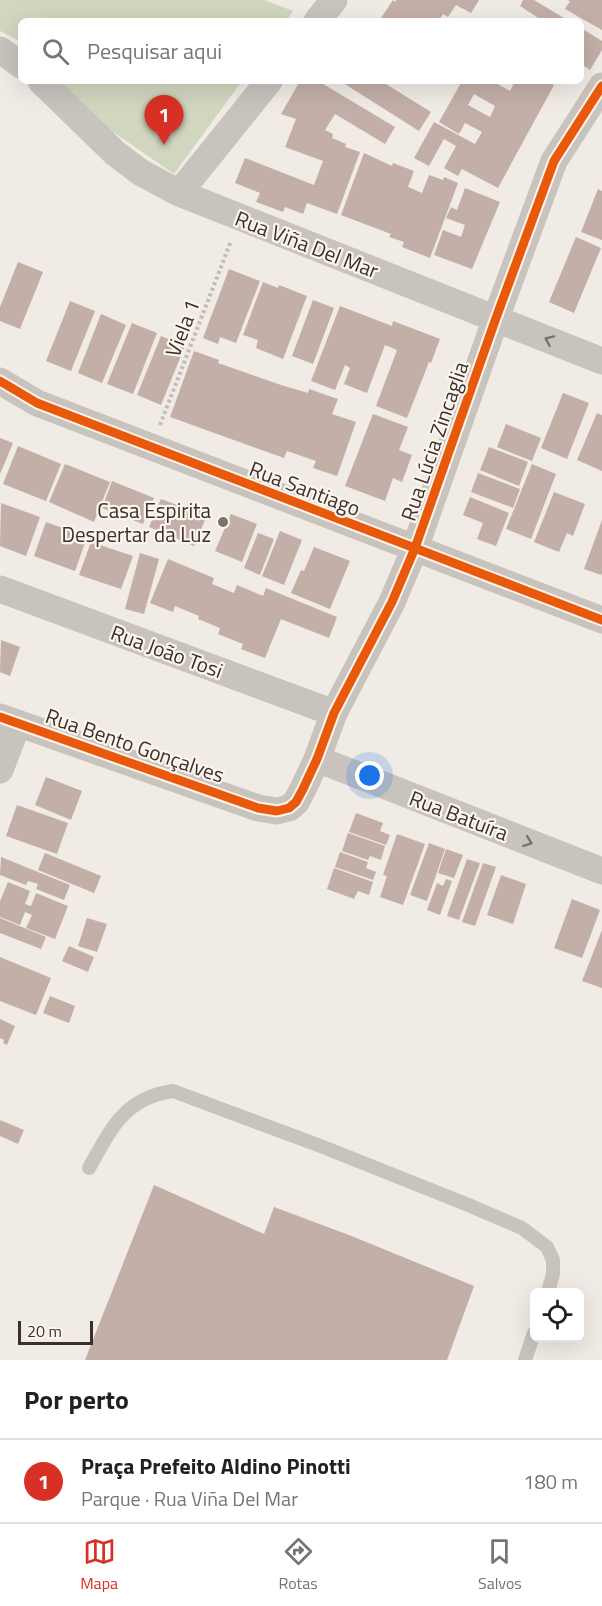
<!DOCTYPE html>
<html lang="pt">
<head>
<meta charset="utf-8">
<style>
  :root { --surface:#fff; --page:#f2f2f2; --text:#202124; --muted:#757577; --line:#e0e0e0; --accent:#d93025 }
  body { margin:0; font-family:"Titillium Web",sans-serif; background:var(--page); color:var(--text) }
  .controls { position:absolute; right:18px; bottom:18px; display:grid; overflow:hidden; border-radius:9px; box-shadow:0 6px 24px #0002 }
  .controls button { width:54px; height:54px; display:grid; place-items:center; padding:0; border:0; border-bottom:2px solid var(--line); background:var(--surface); color:var(--text); font:30px sans-serif }
  .scale { position:absolute; left:18px; bottom:15px; width:75px; box-sizing:border-box; padding-left:6px; border:3px solid #3b302b; border-top:0; font-size:16px; line-height:21px; white-space:nowrap; color:#3b302b; -webkit-text-stroke:4px #fbf5ee; paint-order:stroke }
  .you { position:absolute; left:370px; top:776px; width:21px; height:21px; margin:-15px; border:4px solid #fff; border-radius:50%; background:#1a73e8; box-shadow:0 0 0 9px #1a73e833 }
  .badge { display:grid; place-items:center; width:39px; height:39px; border-radius:50%; background:var(--accent); color:#fff; font-size:20px; font-weight:700 }
  .pin { position:absolute; translate:-50% -50px; filter:drop-shadow(0 2px 3px #0008) }
  .pin::after { content:''; position:absolute; top:32px; width:21px; height:18px; background:inherit; clip-path:polygon(0 0,100% 0,50% 100%) }
  .list { margin:0; padding:0; list-style:none }
  h2 { display:flex; justify-content:space-between; align-items:center; height:78px; margin:0; padding:0 24px; font-size:26px }
  h2 small { font-size:20px; font-weight:400; color:var(--muted) }
  .list li { display:grid; grid-template-columns:39px 1fr auto; gap:18px; align-items:center; box-sizing:border-box; height:84px; padding:0 24px; border-top:2px solid var(--line) }
  .list b { display:block; font-size:22px; white-space:nowrap }
  .list p { margin:0; font-size:20px; white-space:nowrap; color:var(--muted) }
  .list em { font-size:20px; font-style:normal; color:var(--muted) }
  .icon { flex:none; width:33px; height:33px; fill:none; stroke:currentColor; stroke-width:2; stroke-linecap:round; stroke-linejoin:round }
  .map { position:relative; flex:none; width:602px; height:1360px; overflow:hidden }
  .search { position:absolute; background:var(--surface); box-shadow:0 6px 24px #0002; left:18px; right:18px; top:18px; height:66px; display:flex; align-items:center; gap:15px; box-sizing:border-box; padding:0 21px; border-radius:9px; color:var(--muted); font-size:22px }
  .sheet { height:162px; background:var(--surface) }
  nav { display:flex; justify-content:space-around; align-items:center; box-sizing:border-box; height:84px; border-top:2px solid var(--line); background:var(--surface); font-size:16px; color:var(--muted) }
  nav a { display:grid; justify-items:center; gap:3px }
  nav .on { color:var(--accent) }
  .map>svg:first-child { display:block }
</style>
</head>
<body>
<div class="map">
<svg width="602" height="1360" viewBox="0 0 602 1360">
  <rect width="100%" height="100%" fill="#f0ebe5"/>
  <!-- green -->
  <path fill="#d1d6bf" d="M0,0H264L293,11L286,21H21V42L0,31Z
    M58,81H242L174,174L90,116Z"/>
  <!-- building -->
  <path fill="#c3afa7" fill-rule="evenodd" d="M393,0L395,2L396,0H479L471,13L456,5L448,17L443,14L439,21H379Z
    M523,0H534L569,21H543L520,6Z
    M567,0H602V30L565,9L570,1Z
    M581,28L602,41V50L590,70L581,64Z
    M300,81H318L395,127L385,144L335,114L325,130L333,134L332,138L346,144L345,147L360,152L337,214L307,203L303,214L285,207L283,212L256,202L260,193L235,183L245,158L314,185L323,161L285,147L296,119L281,114Z
    M340,81H381L431,112L419,131Z
    M462,81H492L510,91L515,81H546L554,85L498,188L462,169L458,176L444,168L456,146L444,139L429,166L414,158L434,122L475,144L482,132L465,123L459,134L439,122ZM474,94L495,106L490,117L468,105Z
    M364,153L392,166L393,163L414,171L408,187L422,193L429,175L443,180L444,177L458,183L430,258L402,247L404,242L389,237L391,234L341,215Z
    M465,188L500,202L472,269L434,255L443,230L461,237L465,225L446,218L451,207L457,210Z
    M598,189L602,191V240L581,232Z
    M576,237L601,248L574,313L549,302Z
    M18,262L43,272L20,329L0,321V307Z
    M229,269L260,281L236,343L220,337L218,344L203,338Z
    M263,282L278,288L279,285L307,296L283,359L256,348L258,340L243,335Z
    M313,300L334,308L313,364L292,356Z
    M70,301L95,311L71,371L46,361Z
    M340,306L392,326L393,321L440,339L431,363L429,362L407,418L376,406L397,350L385,345L367,393L344,384L350,368L345,365L335,390L311,381Z
    M101,314L126,325L102,383L78,373Z
    M132,323L157,333L133,394L107,384Z
    M161,336L185,346L161,405L137,395Z
    M194,351L219,360L218,363L281,385L308,393L309,389L338,399L332,414L356,422L337,476L313,468L316,461L287,451L284,458L170,417Z
    M563,393L589,403L567,459L541,448Z
    M597,413L602,415V471L577,460Z
    M373,414L408,427L399,450L412,455L402,482L393,478L385,501L345,486Z
    M506,424L541,438L532,461L497,447Z
    M0,438L13,443L0,474Z
    M18,446L61,464L46,501L3,484Z
    M489,447L528,462L519,486L480,470Z
    M65,464L110,482L94,522L49,502Z
    M532,464L556,474L531,539L506,529Z
    M478,473L520,489L513,508L471,492Z
    M112,481L154,498L143,524L102,508Z
    M554,492L585,504L573,536L567,533L559,552L534,542Z
    M470,497L509,513L496,546L477,539L483,523L463,515Z
    M161,499L185,508L187,505L208,513L194,546L149,527Z
    M1,503L40,517L26,556L0,546Z
    M231,514L257,524L242,562L215,551Z
    M602,520V573L601,575L584,569Z
    M46,522L87,537L75,571L34,556Z
    M280,531L302,540L284,585L262,576Z
    M258,533L274,539L260,575L244,568Z
    M91,542L133,556L121,589L79,575Z
    M314,547L350,561L330,609L291,593L301,570L304,571Z
    M140,553L159,559L144,614L125,609Z
    M168,559L214,578L212,584L234,593L237,585L263,596L266,588L337,617L329,638L281,619L265,658L241,649L243,644L218,634L220,628L198,619L199,616L175,606L173,612L150,603Z
    M1,640L20,647L10,676L0,672Z
    M46,777L82,791L71,820L35,805Z
    M17,805L68,823L57,854L6,836Z
    M356,813L383,823L380,831L390,835L386,845L349,832Z
    M348,833L385,846L381,860L370,856L368,860L342,851Z
    M397,834L425,844L403,905L380,897L387,876L383,875Z
    M429,843L445,849L427,901L410,895Z
    M446,849L463,855L454,878L438,873Z
    M340,852L368,862L366,868L376,872L373,880L335,867Z
    M45,853L101,876L94,893L38,870Z
    M1,857L70,885L64,900L36,889L38,884L28,881L26,885L0,875Z
    M467,859L480,863L459,920L447,916Z
    M483,863L496,867L475,926L462,922Z
    M334,868L373,882L369,895L358,891L354,899L327,889Z
    M501,875L526,884L513,924L487,915Z
    M446,879L452,881L440,915L427,910L437,883L443,886Z
    M8,882L30,891L25,904L31,906L36,893L68,906L55,939L26,928L32,915L25,912L20,925L0,917V901Z
    M572,899L600,910L582,958L554,948Z
    M0,918L46,937L41,949L0,933Z
    M87,918L107,924L97,952L78,946Z
    M602,930V988L582,981Z
    M69,946L94,957L88,972L62,961Z
    M0,957L51,978L36,1015L0,1001Z
    M50,996L75,1006L69,1023L43,1013Z
    M0,1019L15,1026L7,1045L3,1043L4,1040L0,1038Z
    M0,1120L24,1130L18,1144L0,1136Z
    M154,1185L264,1234L274,1207L349,1235L474,1286L447,1360H85Z"/>
  <g fill="none" stroke-linecap="round" stroke-linejoin="round">
    <!-- path -->
    <path stroke="#c2bbb6" stroke-width="4" stroke-dasharray="3 3" stroke-linecap="butt" d="M160,425L231,241"/>
    <!-- lane -->
    <path stroke="#c9c3be" stroke-width="14" d="M89,1168C111,1129 124,1098 173,1091L318,1145L466,1204L522,1228L547,1247L553,1260V1274L548,1292
      M525,1360L534,1333"/>
    <!-- street -->
    <path stroke="#c9c3be" stroke-width="27" d="M317,21L334,0
      M0,50L21,65
      M41,81L115,153L140,172L179,193L602,361
      M179,193L269,81
      M0,381L37,403L602,620
      M0,589L334,713
      M0,717L258,808L277,811L289,808L296,802L303,789L317,759L334,713L392,602L415,548L496,318L554,161L602,86
      M317,759L602,871
      M0,770L18,723"/>
    <defs>
      <path id="cycleway" d="M0,381L37,403L602,620
        M0,717L258,808L277,811L289,808L296,802L303,789L317,759L334,713L392,602L415,548L496,318L554,161L602,86"/>
    </defs>
    <!-- cycleway casing -->
    <use href="#cycleway" stroke="#fbf5ee" stroke-width="13"/>
    <!-- cycleway -->
    <use href="#cycleway" stroke="#e8590c" stroke-width="9"/>
  </g>
  <!-- one-way arrows -->
  <defs><path id="oneway-chevron" d="M-2-3.5L2.5 0L-2 3.5" fill="none" stroke-width="1.6" stroke-linecap="round" stroke-linejoin="round" transform="scale(1.5)"/></defs>
  <g stroke="#7b726d">
    <use href="#oneway-chevron" transform="translate(549 340) rotate(-156)"/>
    <use href="#oneway-chevron" transform="translate(528 842) rotate(21)"/>
  </g>
  <!-- markers -->
  <circle fill="#7a716c" stroke="#fbf5ee" stroke-width="2" cx="223" cy="522" r="6"/>
  <g text-anchor="middle" dominant-baseline="central" stroke-width="4.5" stroke-linejoin="round" paint-order="stroke">
    <!-- street labels -->
    <g font-size="21" fill="#3b302b" stroke="#fbf5ee">
      <text transform="translate(307 244) rotate(21)">Rua Viña Del Mar</text>
      <text transform="translate(182 328) rotate(-69)">Viela 1</text>
      <text transform="translate(434 441) rotate(-71)">Rua Lúcia Zincaglia</text>
      <text transform="translate(305 488) rotate(21)">Rua Santiago</text>
      <text transform="translate(167 651) rotate(20)">Rua João Tosi</text>
      <text transform="translate(135 745) rotate(19)">Rua Bento Gonçalves</text>
      <text transform="translate(459 815) rotate(21)">Rua Batuíra</text>
    </g>
    <!-- poi labels -->
    <g font-size="21" fill="#3b302b" stroke="#fbf5ee" text-anchor="end">
      <text x="211" y="510">Casa Espirita<tspan x="211" dy="24">Despertar da Luz</tspan></text>
    </g>
  </g>
</svg>
<div class="controls">
<button><svg class="icon" aria-label="locate" viewBox="0 0 24 24"><circle cx="12" cy="12" r="6"/><path d="M12 2v4M12 18v4M2 12h4M18 12h4"/></svg></button>
</div>
<div class="scale">20 m</div>
<div class="you"></div>
<div class="pin badge" style="left:164px;top:145px">1</div>
<div class="search"><svg class="icon" aria-label="search" viewBox="0 0 24 24"><circle cx="10" cy="10" r="6"/><path d="M15 15l6 6"/></svg>Pesquisar aqui</div>
</div>
<section class="sheet">
<h2>Por perto<small></small></h2>
<ul class="list">
<li><span class="badge">1</span><div><b>Praça Prefeito Aldino Pinotti</b><p>Parque · Rua Viña Del Mar</p></div><em>180 m</em></li>
</ul>
</section>
<nav>
<a class="on"><svg class="icon" aria-label="map" viewBox="0 0 24 24"><path d="M3 6l6-2 6 2 6-2v14l-6 2-6-2-6 2zM9 4v14M15 6v14"/></svg>Mapa</a>
<a><svg class="icon" aria-label="directions" viewBox="0 0 24 24"><path d="M12 3l9 9-9 9-9-9zM9 14v-3h6M13 9l2 2-2 2"/></svg>Rotas</a>
<a><svg class="icon" aria-label="saved" viewBox="0 0 24 24"><path d="M7 4h10v16l-5-4-5 4z"/></svg>Salvos</a>
</nav>
</body>
</html>
